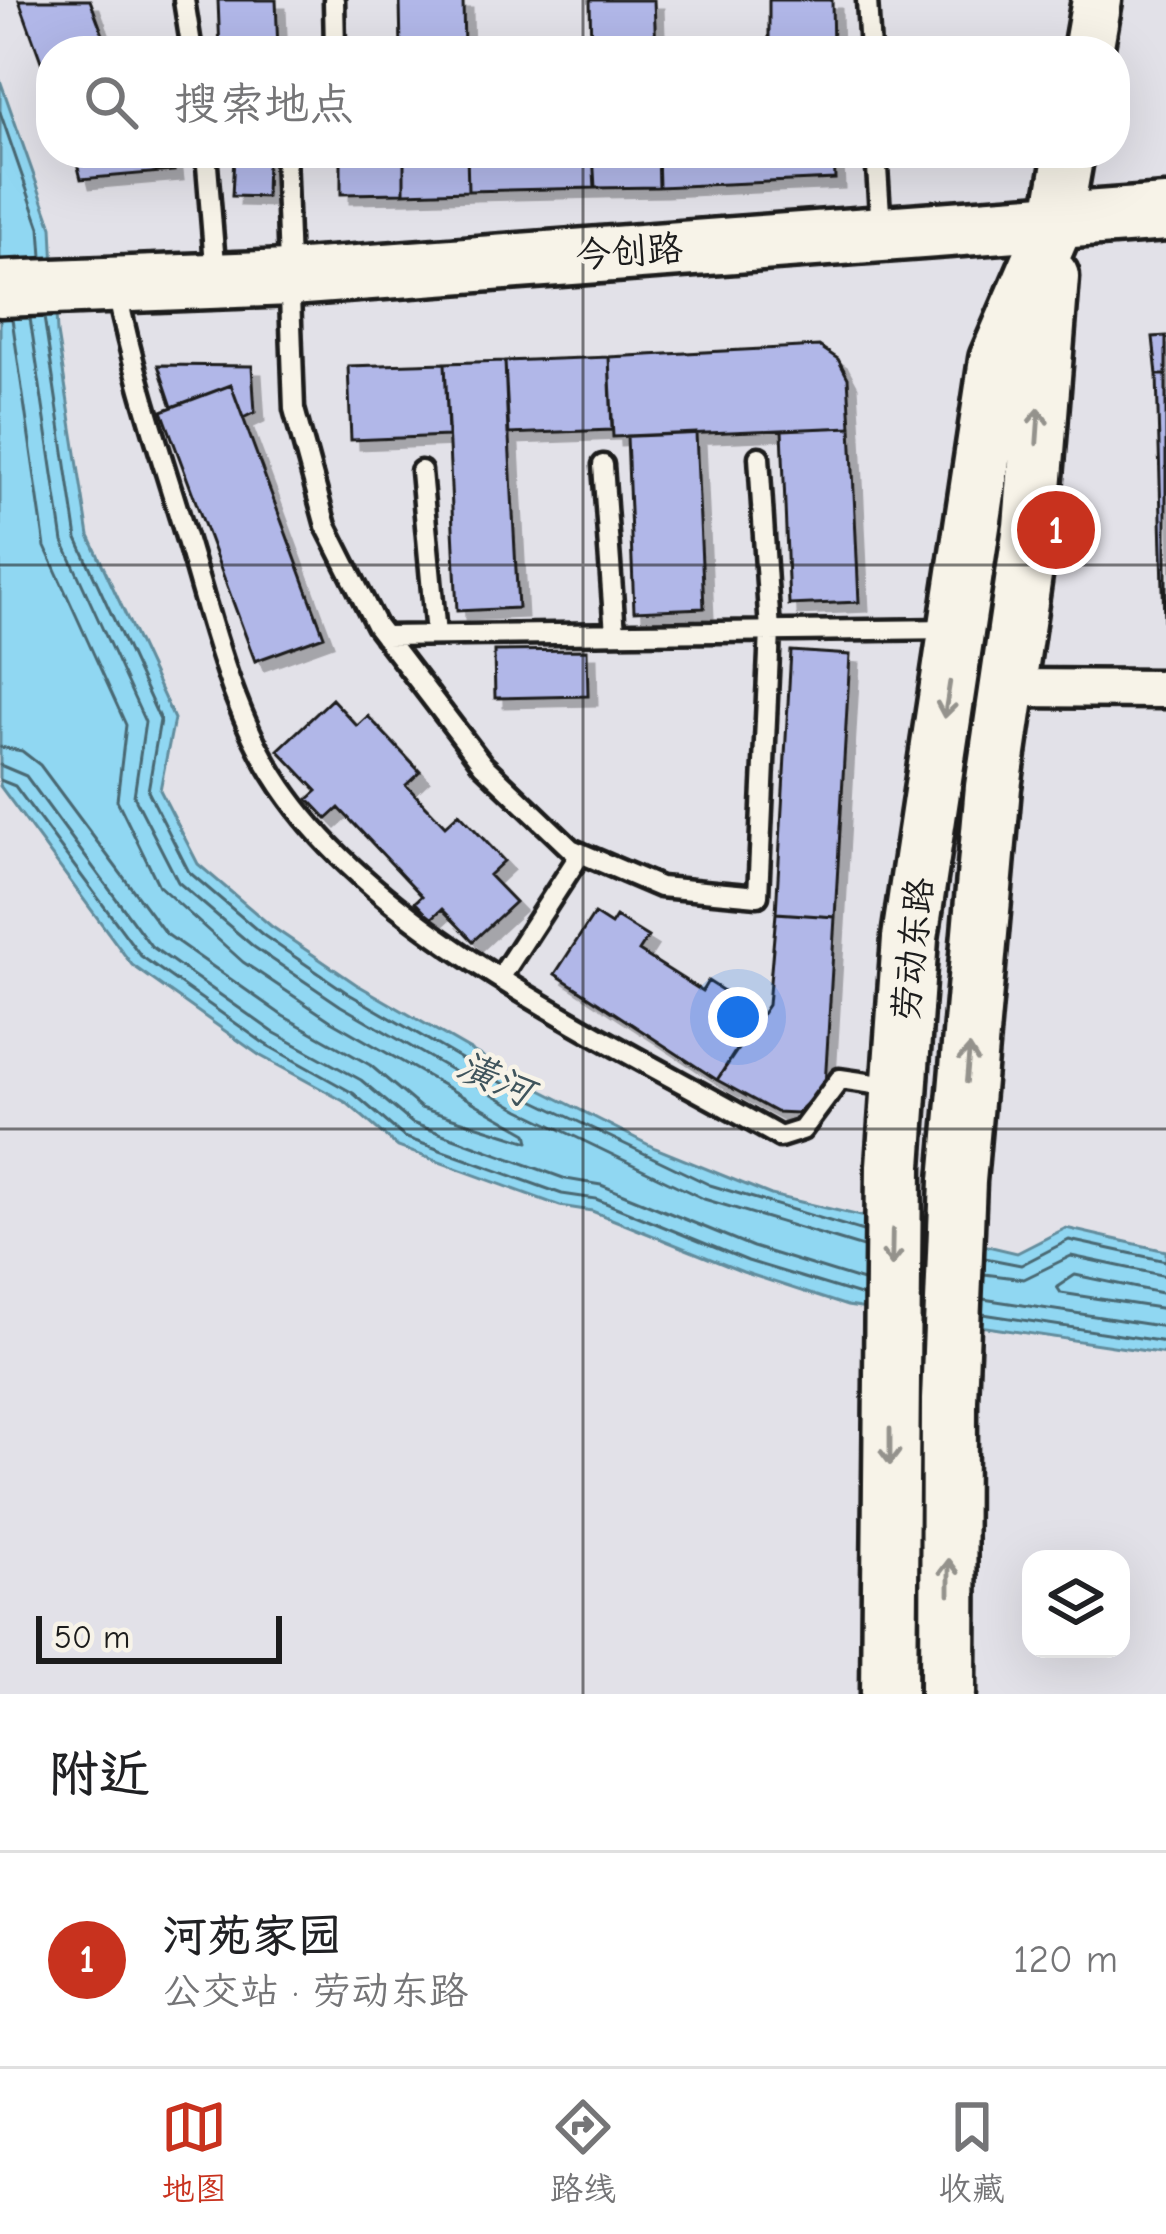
<!DOCTYPE html>
<html lang="zh">
<head>
<meta charset="utf-8">
<style>
  :root { --surface:#fff; --page:#f2f2f2; --text:#202124; --muted:#757577; --line:#e0e0e0; --accent:#c8321e }
  body { margin:0; font-family:"Comic Neue","LXGW WenKai TC",sans-serif; background:var(--page); color:var(--text) }
  .controls { position:absolute; right:36px; bottom:36px; display:grid; overflow:hidden; border-radius:24px; box-shadow:0 12px 48px #0002 }
  .controls button { width:108px; height:108px; display:grid; place-items:center; padding:0; border:0; border-bottom:3px solid var(--line); background:var(--surface); color:var(--text); font:60px sans-serif }
  .scale { position:absolute; left:36px; bottom:30px; width:246px; box-sizing:border-box; padding-left:12px; border:6px solid #1c1c1c; border-top:0; font-size:33px; line-height:42px; white-space:nowrap; color:#1c1c1c; -webkit-text-stroke:9px #f7f3e8; paint-order:stroke }
  .you { position:absolute; left:738px; top:1017px; width:42px; height:42px; margin:-30px; border:9px solid #fff; border-radius:50%; background:#1a73e8; box-shadow:0 0 0 18px #1a73e833 }
  .badge { display:grid; place-items:center; width:78px; height:78px; border-radius:50%; background:var(--accent); color:#fff; font-size:39px; font-weight:700 }
  .pin { position:absolute; translate:-50% -50%; border:6px solid #fff; box-shadow:0 3px 12px #0006 }
  .list { margin:0; padding:0; list-style:none }
  h2 { display:flex; justify-content:space-between; align-items:center; height:156px; margin:0; padding:0 48px; font-size:51px }
  h2 small { font-size:39px; font-weight:400; color:var(--muted) }
  .list li { display:grid; grid-template-columns:78px 1fr auto; gap:36px; align-items:center; box-sizing:border-box; height:216px; padding:0 48px; border-top:3px solid var(--line) }
  .list b { display:block; font-size:45px; white-space:nowrap }
  .list p { margin:0; font-size:39px; white-space:nowrap; color:var(--muted) }
  .list em { font-size:39px; font-style:normal; color:var(--muted) }
  .icon { flex:none; width:66px; height:66px; fill:none; stroke:currentColor; stroke-width:2; stroke-linecap:round; stroke-linejoin:round }
  .map { position:relative; flex:none; width:1166px; height:1694px; overflow:hidden }
  .search { position:absolute; background:var(--surface); box-shadow:0 12px 48px #0002; left:36px; right:36px; top:36px; height:132px; display:flex; align-items:center; gap:30px; box-sizing:border-box; padding:0 42px; border-radius:48px; color:var(--muted); font-size:45px }
  .sheet { height:372px; background:var(--surface) }
  nav { display:flex; justify-content:space-around; align-items:center; box-sizing:border-box; height:168px; border-top:3px solid var(--line); background:var(--surface); font-size:33px; color:var(--muted) }
  nav a { display:grid; justify-items:center; gap:6px }
  nav .on { color:var(--accent) }
  .map>svg:first-child { display:block }
</style>
</head>
<body>
<div class="map">
<svg width="1166" height="1694" viewBox="0 0 1166 1694">
  <defs>
    <filter id="shadow"><feDropShadow dx="9" dy="9" stdDeviation="0" flood-color="#0004"/></filter>
  </defs>
  <rect width="100%" height="100%" fill="#e2e1e8"/>
  <filter id="ink" filterUnits="userSpaceOnUse"><feTurbulence type="fractalNoise" baseFrequency=".00833" numOctaves="2"/><feDisplacementMap in="SourceGraphic" scale="24" xChannelSelector="R" yChannelSelector="G"/><feConvolveMatrix kernelMatrix="1 2 1 2 8 2 1 2 1" color-interpolation-filters="sRGB"/></filter>
  <g filter="url(#ink)">
    <!-- water -->
    <path fill="#90d7f2" stroke="#628c9c" stroke-width="3" d="M0,80L52,227L57,333L89,536L174,719L160,790L198,864L271,926L356,984L533,1086L655,1148L771,1195L1017,1253L1066,1228L1166,1251V1354L847,1306L743,1272L592,1211L560,1206L398,1147L347,1103L259,1055L132,965L0,786Z"/>
    <g fill="none" stroke-linecap="round" stroke-linejoin="round">
      <!-- shore -->
      <path stroke="#4a6772" stroke-width="3" d="M0,112L40,228L42,257
        M44,317L77,539L160,720L148,791L189,872L263,935L349,994L527,1097L710,1185L863,1231
        M30,318L63,542L145,722L134,796L178,882L254,947L341,1006L520,1110L704,1199L863,1247
        M0,747L22,751L40,765L165,933L283,1016L370,1065L421,1108L529,1142L527,1133L331,1021L243,962L159,886L117,800L126,725L45,547L12,319
        M0,765L26,776L151,946L273,1032L361,1080L412,1123L566,1179L601,1185L753,1247L863,1281
        M0,780L15,786L141,956L265,1044L353,1093L404,1137L562,1194L596,1199L748,1261L863,1296
        M985,1258L1021,1265L1069,1240L1166,1261
        M984,1274L1024,1279L1071,1256L1166,1276
        M1166,1294L1075,1275L1057,1287L1061,1293L1166,1309
        M983,1299L1166,1327
        M983,1314L1166,1342"/>
    </g>
    <!-- building -->
    <path fill="#b1b7e8" stroke="#1c1c1c" stroke-width="3" filter="url(#shadow)" d="M19,0H90L109,51H51V89Z
      M218,0H276L278,51H220Z
      M400,0H463L464,51H401Z
      M590,0H654L656,51H591Z
      M769,0H832L833,51H769Z
      M172,153L174,171L81,179L75,155Z
      M341,153H404V193L341,194Z
      M404,153H467L468,191L404,193Z
      M467,153H593L595,188L468,191Z
      M593,153H658L659,187L595,188Z
      M658,153H834L835,179L659,187Z
      M234,156L267,157L266,197L232,196Z
      M1166,336V375H1157L1153,337Z
      M819,346L838,359L848,378L851,427L613,437L609,357Z
      M609,357L612,430L508,434L505,361Z
      M505,361L518,608L457,611L445,363Z
      M445,363L448,436L351,440L348,366Z
      M158,365L252,366L255,412L243,418L231,385L172,407Z
      M1157,375H1166V659H1165Z
      M231,385L324,636L255,661L162,411Z
      M851,427L859,602L789,605L782,430Z
      M696,433L704,608L634,611L627,436Z
      M587,650L588,696L495,698L494,651Z
      M791,651L850,655L835,917L776,913Z
      M332,699L357,726L368,716L420,772L406,785L445,826L459,813L504,861L489,875L515,902L473,941L442,909L431,919L415,902L422,896L339,808L327,819L308,799L317,791L278,750Z
      M776,913L835,917L825,1086L797,1113L776,1112L717,1080L768,1005Z
      M594,914L611,925L616,917L648,937L639,951L702,991L708,981L741,1002L732,1016L750,1028L717,1080L555,974Z"/>
    <g fill="none" stroke-linecap="round" stroke-linejoin="round">
      <defs>
        <path id="service" d="M184,0L192,51
          M334,0L335,51
          M867,0L870,51
          M206,153L216,276
          M285,153L294,409L326,526L376,625L483,765L571,849L660,887L758,896L770,631L759,457
          M876,153L881,228
          M117,292C134,376 161,455 186,537C213,625 233,723 289,798C394,943 625,1048 780,1137L802,1130L840,1079L895,1087
          M603,465L615,633
          M421,471L436,635
          M384,636L953,629
          M500,978L581,853"/>
        <path id="minor" d="M1007,688L1166,689"/>
        <path id="tertiary" d="M1088,51L1097,0
          M1057,221L1069,153"/>
        <path id="secondary" d="M0,289L290,278L1166,213
          M889,1694L894,1166L910,938L997,360L1057,221
          M948,1694L949,1400L958,1181L993,787L1031,527L1051,277"/>
      </defs>
      <!-- service casing -->
      <use href="#service" stroke="#1c1c1c" stroke-width="27"/>
      <!-- minor casing -->
      <use href="#minor" stroke="#1c1c1c" stroke-width="45"/>
      <!-- tertiary casing -->
      <use href="#tertiary" stroke="#1c1c1c" stroke-width="57"/>
      <!-- secondary casing -->
      <use href="#secondary" stroke="#1c1c1c" stroke-width="63"/>
      <!-- service -->
      <use href="#service" stroke="#f7f3e8" stroke-width="18"/>
      <!-- minor -->
      <use href="#minor" stroke="#f7f3e8" stroke-width="36"/>
      <!-- tertiary -->
      <use href="#tertiary" stroke="#f7f3e8" stroke-width="48"/>
      <!-- secondary -->
      <use href="#secondary" stroke="#f7f3e8" stroke-width="54"/>
    </g>
    <!-- one-way arrows -->
    <defs><path id="oneway-shaft" d="M-6 0H5M1.5-3L5.5 0L1.5 3" fill="none" stroke-width="1.6" stroke-linecap="round" stroke-linejoin="round" transform="scale(3)"/></defs>
    <g stroke="#94928c">
      <use href="#oneway-shaft" transform="translate(1038 426) rotate(-86)"/>
      <use href="#oneway-shaft" transform="translate(947 700) rotate(99)"/>
      <use href="#oneway-shaft" transform="translate(968 1064) rotate(-85)"/>
      <use href="#oneway-shaft" transform="translate(892 1248) rotate(91)"/>
      <use href="#oneway-shaft" transform="translate(890 1447) rotate(90)"/>
      <use href="#oneway-shaft" transform="translate(949 1577) rotate(-90)"/>
    </g>
  </g>
  <!-- grid -->
  <path fill="none" stroke="#1c1c1c" stroke-width="3" stroke-opacity="0.55" d="M583,0V51M583,153V1694M0,565H1166M0,1129H1166"/>
  <g text-anchor="middle" dominant-baseline="central" stroke-width="9" stroke-linejoin="round" paint-order="stroke">
    <!-- street labels -->
    <g font-size="36" fill="#1c1c1c" stroke="#f7f3e8">
      <text transform="translate(629 252) rotate(-4)">今创路</text>
      <text transform="translate(913 949) rotate(-84)">劳动东路</text>
    </g>
    <!-- water labels -->
    <g font-size="39" font-style="italic" fill="#3f545c" stroke="#f7f3e8">
      <text transform="translate(495 1079) rotate(24)">潢河</text>
    </g>
  </g>
</svg>
<div class="controls">
<button><svg class="icon" aria-label="layers" viewBox="0 0 24 24"><path d="M12 4l9 5-9 5-9-5zM3 14l9 5 9-5"/></svg></button>
</div>
<div class="scale">50 m</div>
<div class="you"></div>
<div class="pin badge" style="left:1056px;top:530px">1</div>
<div class="search"><svg class="icon" aria-label="search" viewBox="0 0 24 24"><circle cx="10" cy="10" r="6"/><path d="M15 15l6 6"/></svg>搜索地点</div>
</div>
<section class="sheet">
<h2>附近<small></small></h2>
<ul class="list">
<li><span class="badge">1</span><div><b>河苑家园</b><p>公交站 · 劳动东路</p></div><em>120 m</em></li>
</ul>
</section>
<nav>
<a class="on"><svg class="icon" aria-label="map" viewBox="0 0 24 24"><path d="M3 6l6-2 6 2 6-2v14l-6 2-6-2-6 2zM9 4v14M15 6v14"/></svg>地图</a>
<a><svg class="icon" aria-label="directions" viewBox="0 0 24 24"><path d="M12 3l9 9-9 9-9-9zM9 14v-3h6M13 9l2 2-2 2"/></svg>路线</a>
<a><svg class="icon" aria-label="saved" viewBox="0 0 24 24"><path d="M7 4h10v16l-5-4-5 4z"/></svg>收藏</a>
</nav>
</body>
</html>
